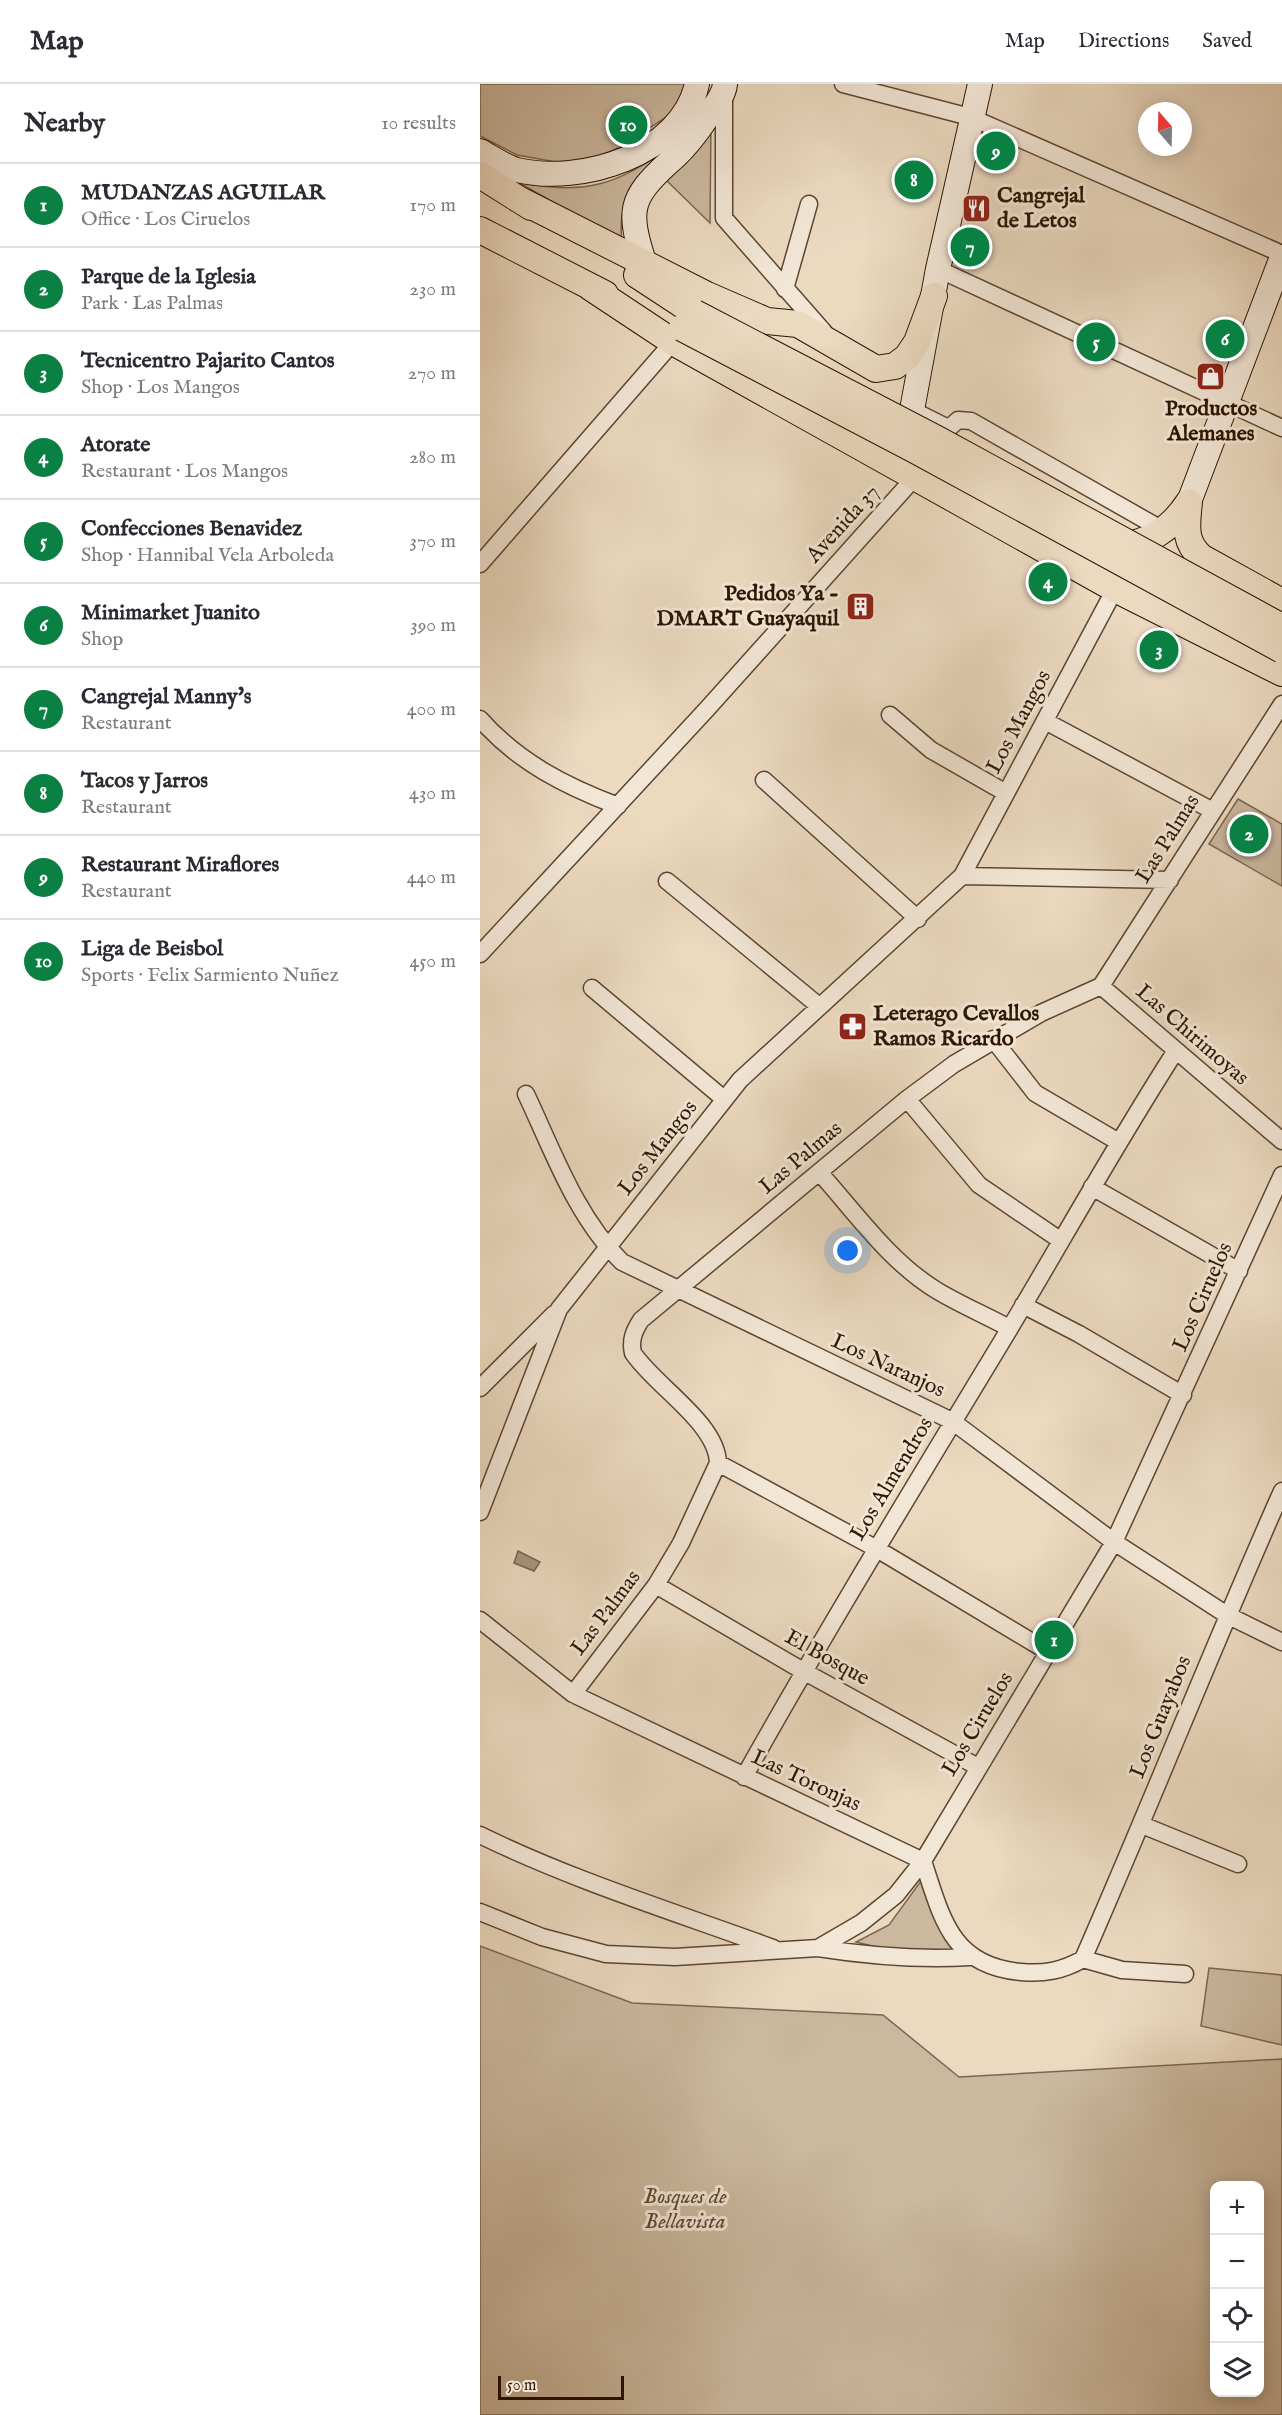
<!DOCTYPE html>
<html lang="en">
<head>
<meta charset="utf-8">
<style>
  :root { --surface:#fff; --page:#f7f7f7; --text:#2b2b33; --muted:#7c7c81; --line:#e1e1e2; --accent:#0b8043 }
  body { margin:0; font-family:"IM FELL English",serif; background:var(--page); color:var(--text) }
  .controls { position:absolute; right:18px; bottom:18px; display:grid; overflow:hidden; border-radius:12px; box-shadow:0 3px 15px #0003 }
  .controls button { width:54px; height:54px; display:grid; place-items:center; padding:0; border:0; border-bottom:2px solid var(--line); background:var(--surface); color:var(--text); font:30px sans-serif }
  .compass { position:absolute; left:658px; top:18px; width:54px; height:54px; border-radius:50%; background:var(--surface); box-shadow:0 3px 15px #0003; rotate:340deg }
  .scale { position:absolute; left:18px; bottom:15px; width:126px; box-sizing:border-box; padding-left:6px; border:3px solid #2d1500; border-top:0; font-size:16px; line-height:21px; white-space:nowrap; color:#2d1500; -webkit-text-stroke:4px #f2e6d6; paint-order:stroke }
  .you { position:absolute; left:368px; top:1167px; width:21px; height:21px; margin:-15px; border:4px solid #fff; border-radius:50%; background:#1a73e8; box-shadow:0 0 0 9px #1a73e833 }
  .badge { display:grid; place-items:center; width:39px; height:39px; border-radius:50%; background:var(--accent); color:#fff; font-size:20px; font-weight:700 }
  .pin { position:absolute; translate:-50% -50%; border:3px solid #fff; box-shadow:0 2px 6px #0006 }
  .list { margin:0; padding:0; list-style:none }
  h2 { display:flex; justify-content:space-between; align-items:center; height:78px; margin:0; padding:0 24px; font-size:26px }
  h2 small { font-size:20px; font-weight:400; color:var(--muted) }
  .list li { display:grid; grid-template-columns:39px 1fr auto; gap:18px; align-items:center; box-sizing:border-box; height:84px; padding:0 24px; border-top:2px solid var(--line) }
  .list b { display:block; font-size:22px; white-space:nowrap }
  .list p { margin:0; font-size:20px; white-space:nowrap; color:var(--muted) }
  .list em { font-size:20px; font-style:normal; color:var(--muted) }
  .icon { flex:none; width:33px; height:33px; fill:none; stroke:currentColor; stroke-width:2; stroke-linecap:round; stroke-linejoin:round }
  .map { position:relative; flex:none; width:802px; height:2331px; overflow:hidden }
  header { display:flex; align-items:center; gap:36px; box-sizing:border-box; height:84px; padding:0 30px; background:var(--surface); border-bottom:2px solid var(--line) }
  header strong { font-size:28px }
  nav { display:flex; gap:33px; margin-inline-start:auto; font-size:21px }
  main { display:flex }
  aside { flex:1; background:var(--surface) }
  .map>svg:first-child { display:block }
</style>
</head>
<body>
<header>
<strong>Map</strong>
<nav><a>Map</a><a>Directions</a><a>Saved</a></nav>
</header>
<main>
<aside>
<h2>Nearby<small>10 results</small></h2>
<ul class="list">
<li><span class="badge">1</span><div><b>MUDANZAS AGUILAR</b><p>Office · Los Ciruelos</p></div><em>170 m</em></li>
<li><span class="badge">2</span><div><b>Parque de la Iglesia</b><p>Park · Las Palmas</p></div><em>230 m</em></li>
<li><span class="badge">3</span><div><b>Tecnicentro Pajarito Cantos</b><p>Shop · Los Mangos</p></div><em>270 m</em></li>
<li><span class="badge">4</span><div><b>Atorate</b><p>Restaurant · Los Mangos</p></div><em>280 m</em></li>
<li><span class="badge">5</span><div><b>Confecciones Benavidez</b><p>Shop · Hannibal Vela Arboleda</p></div><em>370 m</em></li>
<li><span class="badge">6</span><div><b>Minimarket Juanito</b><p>Shop</p></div><em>390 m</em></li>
<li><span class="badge">7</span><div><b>Cangrejal Manny's</b><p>Restaurant</p></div><em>400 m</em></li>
<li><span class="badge">8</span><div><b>Tacos y Jarros</b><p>Restaurant</p></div><em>430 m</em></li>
<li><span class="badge">9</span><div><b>Restaurant Miraflores</b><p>Restaurant</p></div><em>440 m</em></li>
<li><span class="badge">10</span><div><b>Liga de Beisbol</b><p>Sports · Felix Sarmiento Nuñez</p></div><em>450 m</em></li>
</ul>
</aside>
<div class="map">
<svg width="802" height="2331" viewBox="0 0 802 2331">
  <rect width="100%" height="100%" fill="#ebd9c0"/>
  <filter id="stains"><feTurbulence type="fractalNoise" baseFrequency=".00333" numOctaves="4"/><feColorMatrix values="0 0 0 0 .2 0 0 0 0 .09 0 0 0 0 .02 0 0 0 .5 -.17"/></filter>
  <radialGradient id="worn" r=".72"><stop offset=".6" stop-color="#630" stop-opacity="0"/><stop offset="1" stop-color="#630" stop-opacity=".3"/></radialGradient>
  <!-- green -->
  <path fill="#cbb89f" stroke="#7c6650" stroke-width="1.5" fill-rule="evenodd" d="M0,0H206L192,29L141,63L111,75L76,78L37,71L0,52Z
    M231,38L230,139L185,95Z
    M192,61C160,92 136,109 142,158L38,98C103,112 140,101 192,61Z
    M758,715L802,740V802L729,760Z
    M441,1797L462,1850L475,1868H416L376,1858L409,1841Z
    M0,1862L152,1919L403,1931L479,1993L802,1975V2331H0ZM734,2102H780V2308H734Z
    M729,1884L802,1891V1961L721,1942Z"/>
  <!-- water -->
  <path fill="#aa967f" stroke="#78624c" stroke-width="1.5" d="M38,1467L60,1478L54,1487L34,1479Z"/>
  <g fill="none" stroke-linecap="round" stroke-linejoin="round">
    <defs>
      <path id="street" d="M363,0L490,33L802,170
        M244,9V134L344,248
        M458,185L802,344
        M305,205L329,120
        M432,326L468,344
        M450,361L478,336L491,337L674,441
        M0,480L193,258
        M410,631L451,666L526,709
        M0,635C38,678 85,702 138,722
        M565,637L733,727
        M284,696L438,835
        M482,792L635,505
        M187,797L339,922
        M0,870L227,625L436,392
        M621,902L802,1057
        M112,904L244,1015
        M513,955L555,1009L637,1057
        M46,1010C73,1067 96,1133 142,1178L472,1337L634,1458L747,1531L802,1558
        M427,1015L499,1101L580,1156
        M339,1088C375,1128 409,1177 456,1206C479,1220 505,1231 529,1244
        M612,1103L759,1187
        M543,1221L599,1250L703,1311
        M0,1304L74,1230
        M238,1379L397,1465L567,1567
        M0,1428L79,1225L260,996L482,792L690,796
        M176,1501L323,1587L498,1683
        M0,1536L93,1610L443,1777C462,1834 471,1882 541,1888C564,1890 582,1887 603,1875
        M93,1610L176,1501L201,1459L238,1379C237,1339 175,1302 153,1269C150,1256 154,1247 161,1236L427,1015L474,980L561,929L621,902L802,620
        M264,1693C349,1541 440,1393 530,1244C585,1152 637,1058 695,968
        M662,1741L758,1780
        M0,1751C94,1797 195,1828 293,1864
        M0,1828L62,1853L126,1870L195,1873L338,1864L381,1839L416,1811L443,1777L634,1458L802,1091
        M338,1864C389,1872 438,1876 490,1873
        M603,1875C671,1720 733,1562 802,1407
        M603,1875L642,1886L705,1890"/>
      <path id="secondary" d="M0,67C11,73 25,83 37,86C101,101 201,71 217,0
        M164,178C148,127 149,115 188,79C204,66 219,46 230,29C236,20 244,11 245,0
        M431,360L432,326L458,185L500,0
        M709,418L802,173"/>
      <path id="primary" d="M0,91L51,123
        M38,115L227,211L287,237L318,240L396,285L415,282L427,273L437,258L454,212
        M0,146L125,210
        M157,191L215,229
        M110,203L193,258L635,505L802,589
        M709,418C707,440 703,457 721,473L802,518
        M634,464C668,459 690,447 709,418"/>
    </defs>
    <!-- street casing -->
    <use href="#street" stroke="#5c4630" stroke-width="19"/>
    <!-- secondary casing -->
    <use href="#secondary" stroke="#2d1500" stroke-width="26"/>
    <!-- primary casing -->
    <use href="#primary" stroke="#2d1500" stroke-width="28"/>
    <!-- street -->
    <use href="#street" stroke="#f2e6d6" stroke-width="16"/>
    <!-- secondary -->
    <use href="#secondary" stroke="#f2e6d6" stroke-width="24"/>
    <!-- primary -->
    <use href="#primary" stroke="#ebd9c0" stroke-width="26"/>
    <defs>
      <path id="primary-bridge" d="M215,229L457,355L802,543
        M202,244L435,366L802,566"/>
    </defs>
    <!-- primary-bridge casing -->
    <use href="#primary-bridge" stroke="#2d1500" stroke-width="28" stroke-linecap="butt"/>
    <!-- primary-bridge -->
    <use href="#primary-bridge" stroke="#ebd9c0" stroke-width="26"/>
  </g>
  <!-- icons -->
  <defs>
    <symbol id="restaurant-square" viewBox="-11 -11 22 22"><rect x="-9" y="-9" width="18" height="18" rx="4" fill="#8f2418" stroke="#f2e6d6"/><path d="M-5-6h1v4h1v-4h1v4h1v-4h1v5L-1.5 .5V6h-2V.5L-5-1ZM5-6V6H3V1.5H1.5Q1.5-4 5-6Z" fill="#fff"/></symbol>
    <symbol id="shop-square" viewBox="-11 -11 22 22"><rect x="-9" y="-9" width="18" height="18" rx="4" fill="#8f2418" stroke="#f2e6d6"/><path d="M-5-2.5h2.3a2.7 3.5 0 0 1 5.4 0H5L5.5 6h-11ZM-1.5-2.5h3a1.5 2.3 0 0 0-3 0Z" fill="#fff"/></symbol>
    <symbol id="building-square" viewBox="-11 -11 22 22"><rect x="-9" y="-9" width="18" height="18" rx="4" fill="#8f2418" stroke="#f2e6d6"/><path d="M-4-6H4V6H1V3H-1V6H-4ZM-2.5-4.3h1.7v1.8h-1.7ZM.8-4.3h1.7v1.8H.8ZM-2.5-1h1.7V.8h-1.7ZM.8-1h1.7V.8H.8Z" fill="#fff"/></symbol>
    <symbol id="pharmacy-square" viewBox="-11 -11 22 22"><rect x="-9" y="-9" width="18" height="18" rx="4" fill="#8f2418" stroke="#f2e6d6"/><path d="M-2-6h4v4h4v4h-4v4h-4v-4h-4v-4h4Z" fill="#fff"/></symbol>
  </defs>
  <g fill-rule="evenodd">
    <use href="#restaurant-square" x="480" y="108" width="33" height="33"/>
    <use href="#shop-square" x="714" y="276" width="33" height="33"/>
    <use href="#building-square" x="364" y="506" width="33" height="33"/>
    <use href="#pharmacy-square" x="356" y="926" width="33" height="33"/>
  </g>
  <g text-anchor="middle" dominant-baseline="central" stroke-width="6" stroke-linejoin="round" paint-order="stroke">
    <!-- poi labels -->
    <g font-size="22" font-weight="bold" fill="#2d1500" stroke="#f2e6d6" text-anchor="start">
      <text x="517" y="112">Cangrejal<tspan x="517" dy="25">de Letos</tspan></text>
      <text x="731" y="325" text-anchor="middle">Productos<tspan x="731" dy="25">Alemanes</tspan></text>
      <text x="359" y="510" text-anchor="end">Pedidos Ya -<tspan x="359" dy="25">DMART Guayaquil</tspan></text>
      <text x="393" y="930">Leterago Cevallos<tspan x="393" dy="25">Ramos Ricardo</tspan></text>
    </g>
    <!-- street labels -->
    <g font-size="22" fill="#2d1500" stroke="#f2e6d6">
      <text transform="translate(363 440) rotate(-48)">Avenida 37</text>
      <text transform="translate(539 638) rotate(-62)">Los Mangos</text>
      <text transform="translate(688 755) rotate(-58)">Las Palmas</text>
      <text transform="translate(712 951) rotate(41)">Las Chirimoyas</text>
      <text transform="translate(178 1064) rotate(-52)">Los Mangos</text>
      <text transform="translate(321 1074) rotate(-40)">Las Palmas</text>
      <text transform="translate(723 1213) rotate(-66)">Los Ciruelos</text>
      <text transform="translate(408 1282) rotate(25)">Los Naranjos</text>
      <text transform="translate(412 1395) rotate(-59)">Los Almendros</text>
      <text transform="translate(126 1529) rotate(-53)">Las Palmas</text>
      <text transform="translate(347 1574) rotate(29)">El Bosque</text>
      <text transform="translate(681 1633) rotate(-68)">Los Guayabos</text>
      <text transform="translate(498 1640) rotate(-59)">Los Ciruelos</text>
      <text transform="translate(326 1697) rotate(25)">Las Toronjas</text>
    </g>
    <!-- park labels -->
    <g font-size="22" font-style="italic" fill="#5c4630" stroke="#f2e6d6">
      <text x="205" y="2113">Bosques de<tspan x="205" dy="25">Bellavista</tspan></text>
    </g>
  </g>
  <rect width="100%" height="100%" filter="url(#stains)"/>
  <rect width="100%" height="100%" fill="url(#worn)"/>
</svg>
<div class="controls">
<button>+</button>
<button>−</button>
<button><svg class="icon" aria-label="locate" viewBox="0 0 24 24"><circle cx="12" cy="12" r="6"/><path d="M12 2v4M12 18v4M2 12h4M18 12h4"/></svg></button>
<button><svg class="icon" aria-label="layers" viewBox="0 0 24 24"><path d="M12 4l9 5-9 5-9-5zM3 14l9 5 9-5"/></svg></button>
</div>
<svg class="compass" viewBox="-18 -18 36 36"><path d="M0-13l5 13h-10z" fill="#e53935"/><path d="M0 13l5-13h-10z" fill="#7c7c81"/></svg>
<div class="scale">50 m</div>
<div class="you"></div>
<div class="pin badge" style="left:574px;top:1556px">1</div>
<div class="pin badge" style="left:769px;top:750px">2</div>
<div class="pin badge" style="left:679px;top:566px">3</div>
<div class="pin badge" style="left:568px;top:498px">4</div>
<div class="pin badge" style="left:616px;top:258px">5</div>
<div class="pin badge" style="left:745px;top:255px">6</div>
<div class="pin badge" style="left:490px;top:163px">7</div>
<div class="pin badge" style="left:434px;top:96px">8</div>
<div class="pin badge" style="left:516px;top:67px">9</div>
<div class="pin badge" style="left:148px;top:41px">10</div>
</div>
</main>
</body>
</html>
